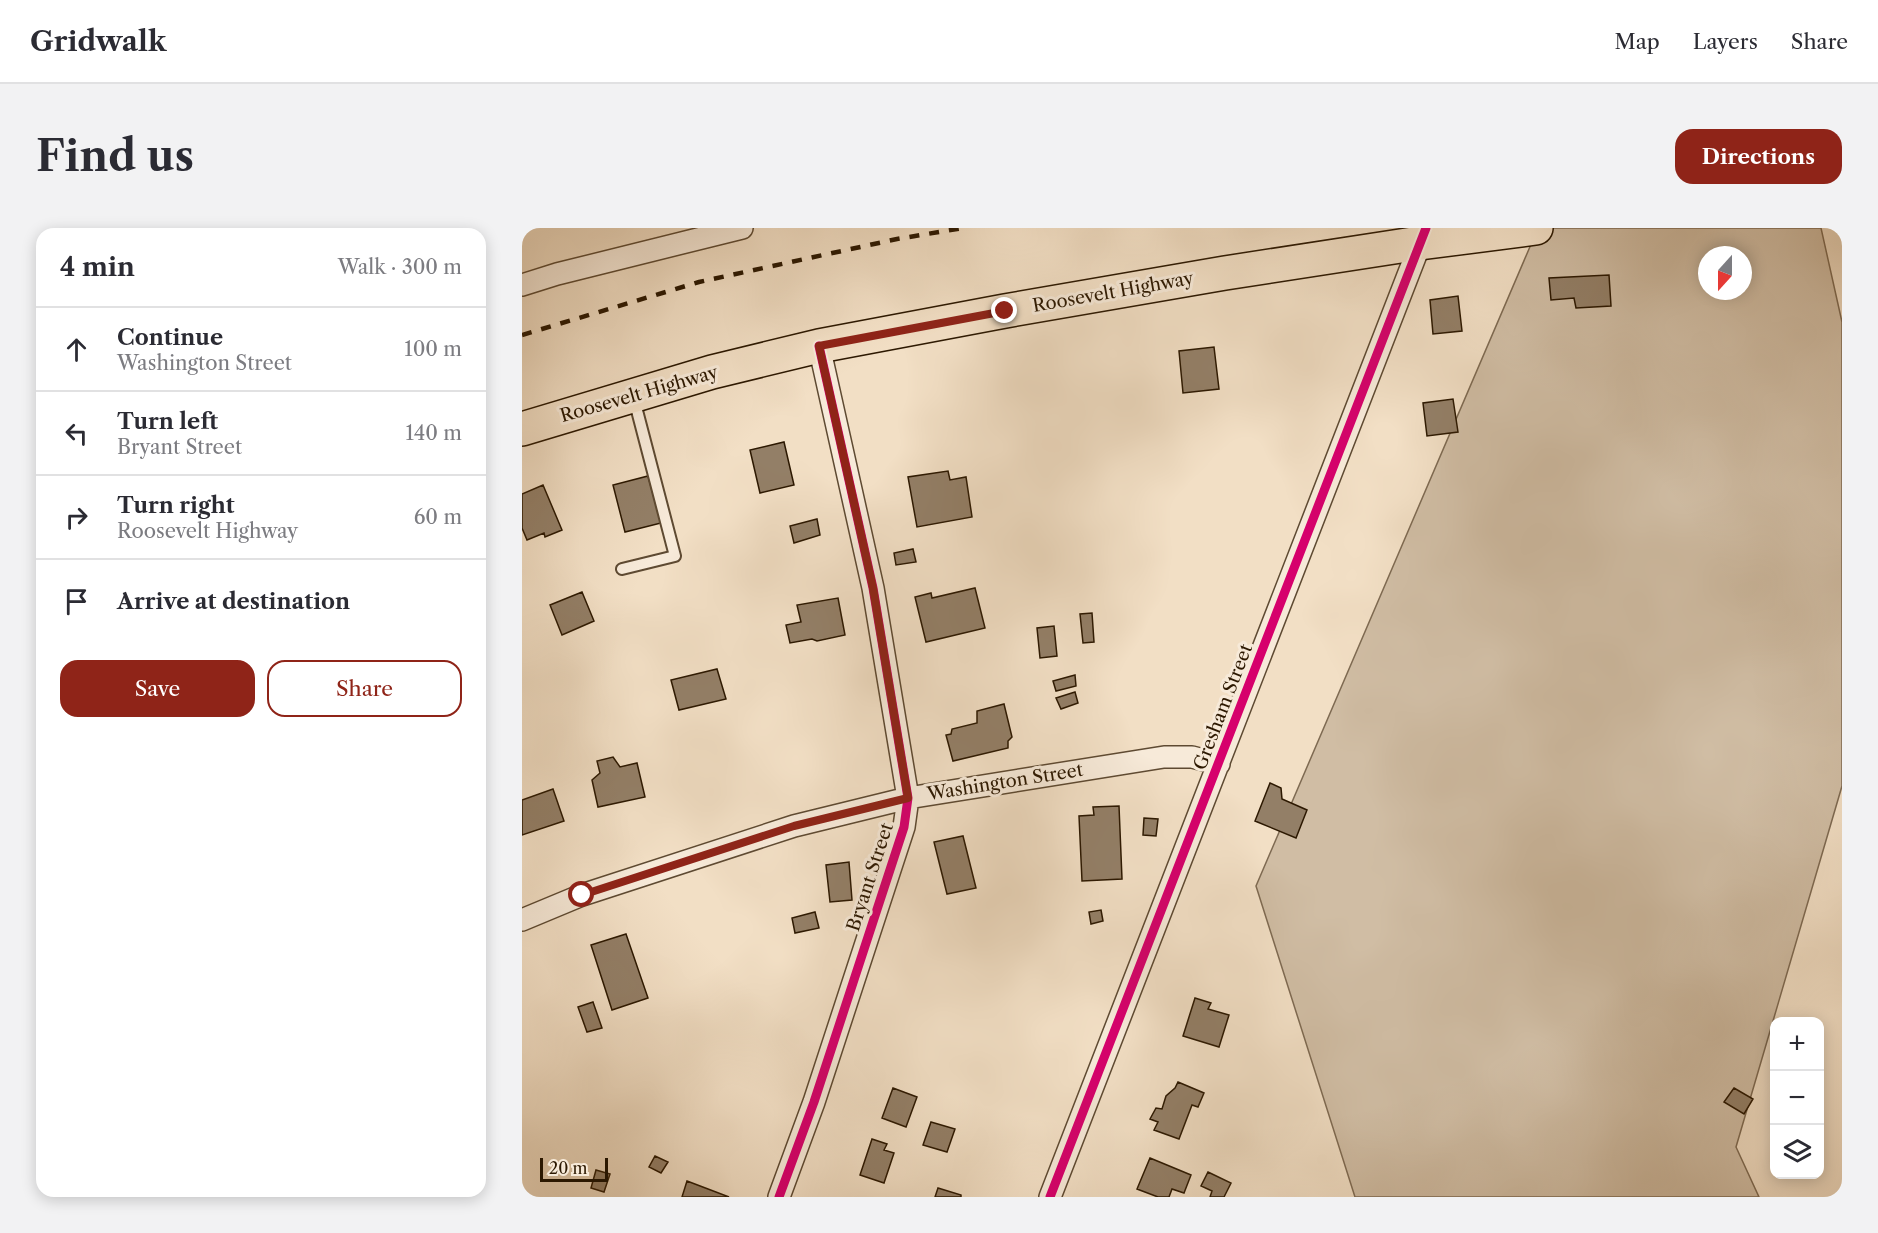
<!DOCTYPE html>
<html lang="en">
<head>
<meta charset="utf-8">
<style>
  :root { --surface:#fff; --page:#f2f2f3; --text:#2b2b33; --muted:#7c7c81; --line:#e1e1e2; --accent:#8f2418 }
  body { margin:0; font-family:"Libre Caslon Text",serif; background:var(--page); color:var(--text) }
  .controls { position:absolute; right:18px; bottom:18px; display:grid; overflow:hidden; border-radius:12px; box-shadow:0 3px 15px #0003 }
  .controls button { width:54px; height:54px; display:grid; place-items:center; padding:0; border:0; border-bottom:2px solid var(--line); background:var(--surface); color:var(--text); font:30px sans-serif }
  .compass { position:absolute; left:1176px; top:18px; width:54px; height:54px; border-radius:50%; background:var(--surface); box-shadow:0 3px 15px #0003; rotate:201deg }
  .scale { position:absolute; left:18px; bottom:15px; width:68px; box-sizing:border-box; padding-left:6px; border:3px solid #2c1801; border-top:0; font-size:16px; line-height:21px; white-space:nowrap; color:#2c1801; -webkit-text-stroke:4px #f7ead9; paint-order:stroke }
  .stop { position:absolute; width:18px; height:18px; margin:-14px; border:4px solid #8f2418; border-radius:50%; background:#fff }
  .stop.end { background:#8f2418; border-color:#fff; box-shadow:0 2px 6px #0008 }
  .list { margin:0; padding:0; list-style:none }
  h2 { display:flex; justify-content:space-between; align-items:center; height:78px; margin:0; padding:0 24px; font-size:26px }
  h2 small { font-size:20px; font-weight:400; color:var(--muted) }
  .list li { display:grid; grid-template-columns:39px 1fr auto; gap:18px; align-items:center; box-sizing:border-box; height:84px; padding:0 24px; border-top:2px solid var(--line) }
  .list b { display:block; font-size:22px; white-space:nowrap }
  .list p { margin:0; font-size:20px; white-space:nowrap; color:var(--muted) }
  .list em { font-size:20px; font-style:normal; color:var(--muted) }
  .actions { display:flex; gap:12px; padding:18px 24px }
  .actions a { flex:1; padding:14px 0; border:2px solid var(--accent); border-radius:18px; text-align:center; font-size:21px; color:var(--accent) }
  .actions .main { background:var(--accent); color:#fff }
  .icon { flex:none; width:33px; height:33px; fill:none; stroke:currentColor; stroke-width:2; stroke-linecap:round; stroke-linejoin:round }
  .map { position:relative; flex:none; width:1320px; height:969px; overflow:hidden; border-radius:18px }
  header { display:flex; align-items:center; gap:36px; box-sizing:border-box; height:84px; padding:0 30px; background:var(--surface); border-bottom:2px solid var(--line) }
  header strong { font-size:28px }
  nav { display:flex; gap:33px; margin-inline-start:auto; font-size:21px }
  .intro { display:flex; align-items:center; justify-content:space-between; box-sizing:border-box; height:144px; padding:0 36px }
  h1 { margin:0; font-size:42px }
  .button { padding:15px 27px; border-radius:18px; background:var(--accent); color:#fff; font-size:21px; font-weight:700 }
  main { display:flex; gap:36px; padding:0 36px }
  aside { flex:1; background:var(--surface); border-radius:18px; box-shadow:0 3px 15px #0003 }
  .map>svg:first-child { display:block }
</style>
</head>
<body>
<header>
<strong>Gridwalk</strong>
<nav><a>Map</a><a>Layers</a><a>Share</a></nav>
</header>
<div class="intro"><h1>Find us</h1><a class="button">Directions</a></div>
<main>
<aside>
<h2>4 min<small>Walk · 300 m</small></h2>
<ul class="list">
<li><svg class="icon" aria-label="ahead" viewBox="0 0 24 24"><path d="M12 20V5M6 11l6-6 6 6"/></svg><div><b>Continue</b><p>Washington Street</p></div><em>100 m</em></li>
<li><svg class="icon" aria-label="left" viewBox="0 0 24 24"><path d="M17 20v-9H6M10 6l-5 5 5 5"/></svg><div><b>Turn left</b><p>Bryant Street</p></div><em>140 m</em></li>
<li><svg class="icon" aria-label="right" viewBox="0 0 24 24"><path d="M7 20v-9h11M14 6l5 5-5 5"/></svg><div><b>Turn right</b><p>Roosevelt Highway</p></div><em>60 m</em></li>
<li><svg class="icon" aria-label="arrive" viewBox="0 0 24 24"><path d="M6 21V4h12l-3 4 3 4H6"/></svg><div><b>Arrive at destination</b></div></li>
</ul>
<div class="actions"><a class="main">Save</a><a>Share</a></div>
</aside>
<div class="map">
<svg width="1320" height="969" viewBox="0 0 1320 969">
  <rect width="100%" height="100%" fill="#f2dfc5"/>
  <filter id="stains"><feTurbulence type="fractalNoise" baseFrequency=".00333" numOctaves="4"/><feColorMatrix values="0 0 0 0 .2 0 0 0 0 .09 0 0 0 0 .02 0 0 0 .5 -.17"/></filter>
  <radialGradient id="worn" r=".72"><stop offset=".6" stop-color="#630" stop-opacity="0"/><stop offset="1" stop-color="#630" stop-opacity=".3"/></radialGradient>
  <!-- green -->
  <path fill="#d0bda4" stroke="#7e6a52" stroke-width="1.5" fill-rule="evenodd" d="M1016,0H1299L1320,94V558L1214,919L1237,969H833L734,658ZM1185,27H1221V63H1185Z"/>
  <!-- building -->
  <path fill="#937f67" stroke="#2c1801" stroke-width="1.5" d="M1087,47L1089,78L1054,80L1052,70L1029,72L1027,50Z
    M936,68L940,103L911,106L908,72Z
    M692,119L697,161L661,165L657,123Z
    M931,171L936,204L905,208L901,175Z
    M262,214L272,257L238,265L228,222Z
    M426,243L428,252L444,249L450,289L395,299L386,249Z
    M126,248L139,295L103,304L91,257Z
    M21,257L40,302L23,309L22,305L5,312L0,300V266Z
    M295,291L298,307L272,315L268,298Z
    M391,321L394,334L374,337L372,325Z
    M453,360L463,400L404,414L393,369L409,365L410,370Z
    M60,364L72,393L40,407L28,377Z
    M316,370L323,407L295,413L290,411L268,415L264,397L279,394L275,377Z
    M570,385L572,414L561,415L558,386Z
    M532,398L535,428L518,430L515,400Z
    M195,441L204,471L157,482L149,452Z
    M553,447L554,458L534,463L531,453Z
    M553,464L556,475L539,481L534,470Z
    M482,476L490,509L486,513V520L431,533L424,507L429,506L430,501L455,495V483Z
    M91,529L98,539L115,535L123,569L76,579L70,552L78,545L75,533Z
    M748,555L759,560L760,571L785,582L774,610L733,593Z
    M31,561L42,593L0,607V572Z
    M597,578L600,651L560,653L557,588L572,587L571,579Z
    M622,590L636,591L634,608L621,607Z
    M441,608L454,660L425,666L412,614Z
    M327,634L330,672L308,674L304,637Z
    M579,682L581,693L569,696L567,684Z
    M293,684L297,700L273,705L270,690Z
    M104,706L126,770L90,782L69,717Z
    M673,770L689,775L686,781L707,787L697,819L661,808Z
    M71,774L80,800L65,804L56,779Z
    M656,854L682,865L676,879L670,877L657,911L632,902L636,894L628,891L634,880L640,881L644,868L653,860Z
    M371,860L395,869L384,899L360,890Z
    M1212,860L1231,871L1222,886L1202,874Z
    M409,894L433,901L425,924L401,917Z
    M350,911L365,916L362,922L372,925L362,955L338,947Z
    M133,928L146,934L139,945L127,939Z
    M628,930L669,947L662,965L650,961L647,969H636L615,961Z
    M74,942L88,946L82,964L69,960Z
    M686,944L709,955L702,969H688L690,963L679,958Z
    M165,953L207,969H160Z
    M416,960L439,967V969H413Z"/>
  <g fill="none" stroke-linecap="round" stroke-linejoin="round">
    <defs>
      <path id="service" d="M100,341L153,328L112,171"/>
      <path id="minor" d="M0,57L35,46L220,0
        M0,692L60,667L272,598L386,570L642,529H670L697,536
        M257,969L292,874L382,599L386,570L351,360L297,118
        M528,969L902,6"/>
      <path id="primary" d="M0,201L190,144L297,118L483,83L703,45L898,15L1014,0"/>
    </defs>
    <!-- service casing -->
    <use href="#service" stroke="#5e4a32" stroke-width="14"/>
    <!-- minor casing -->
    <use href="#minor" stroke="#5e4a32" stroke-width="24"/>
    <!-- primary casing -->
    <use href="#primary" stroke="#2c1801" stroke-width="36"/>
    <!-- service -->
    <use href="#service" stroke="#f7ead9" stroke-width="10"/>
    <!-- minor -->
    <use href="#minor" stroke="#f7ead9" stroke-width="21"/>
    <!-- primary -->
    <use href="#primary" stroke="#f2dfc5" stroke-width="33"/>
    <!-- rail -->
    <path stroke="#2c1801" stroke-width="4.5" stroke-dasharray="10 10" stroke-linecap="butt" d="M0,107L177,54L375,11L441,0"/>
    <defs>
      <path id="cycleway" d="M257,969L292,874L382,599L386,570L351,360L297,118
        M528,969L904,0"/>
    </defs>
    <!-- cycleway casing -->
    <use href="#cycleway" stroke="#f7ead9" stroke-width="13"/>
    <!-- cycleway -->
    <use href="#cycleway" stroke="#d6006c" stroke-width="9"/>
  </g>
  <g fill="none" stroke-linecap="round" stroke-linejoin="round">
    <!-- route -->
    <path stroke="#8f2418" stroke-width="8" d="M60,667L272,598L386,570L351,360L297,118L483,83"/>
  </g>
  <g text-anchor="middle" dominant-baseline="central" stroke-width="6" stroke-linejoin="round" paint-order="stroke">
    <!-- street labels -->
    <g font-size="18" fill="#2c1801" stroke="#f7ead9">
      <text transform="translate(591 64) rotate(-10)">Roosevelt Highway</text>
      <text transform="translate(117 166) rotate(-16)">Roosevelt Highway</text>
      <text transform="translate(701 479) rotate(-69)">Gresham Street</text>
      <text transform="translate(483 554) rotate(-9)">Washington Street</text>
      <text transform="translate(348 649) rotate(-72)">Bryant Street</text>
    </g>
  </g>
  <rect width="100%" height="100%" filter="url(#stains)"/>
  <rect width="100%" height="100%" fill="url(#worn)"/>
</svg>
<div class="controls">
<button>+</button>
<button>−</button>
<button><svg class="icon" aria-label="layers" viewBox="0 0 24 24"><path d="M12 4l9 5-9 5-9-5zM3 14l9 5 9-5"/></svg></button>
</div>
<svg class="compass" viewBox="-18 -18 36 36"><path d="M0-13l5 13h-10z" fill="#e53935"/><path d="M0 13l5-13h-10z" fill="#7c7c81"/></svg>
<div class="scale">20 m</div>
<div class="stop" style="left:60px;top:667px"></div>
<div class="stop end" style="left:483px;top:83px"></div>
</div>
</main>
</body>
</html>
